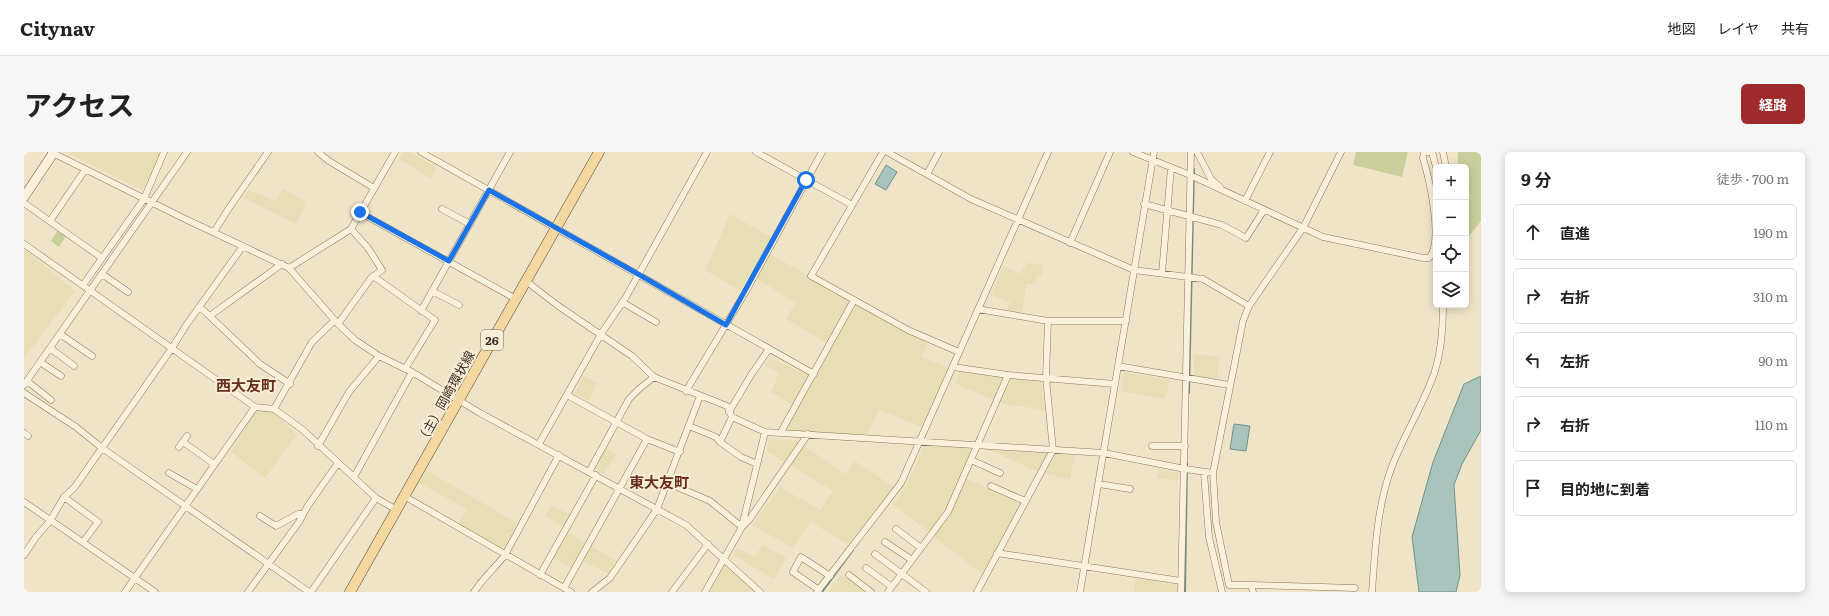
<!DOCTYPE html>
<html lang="ja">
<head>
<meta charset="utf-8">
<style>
  :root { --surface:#fff; --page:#f6f6f6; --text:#222; --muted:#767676; --line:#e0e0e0; --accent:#9e2a2b }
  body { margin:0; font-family:Literata,"Noto Sans JP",serif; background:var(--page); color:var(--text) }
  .controls { position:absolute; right:12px; top:12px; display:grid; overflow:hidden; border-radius:6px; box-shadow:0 2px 10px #0003 }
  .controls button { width:36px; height:36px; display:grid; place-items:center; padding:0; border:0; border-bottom:1px solid var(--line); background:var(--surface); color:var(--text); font:20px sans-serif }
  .stop { position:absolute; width:12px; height:12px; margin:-9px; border:3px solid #1a73e8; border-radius:50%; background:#fff }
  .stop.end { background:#1a73e8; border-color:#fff; box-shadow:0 1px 4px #0008 }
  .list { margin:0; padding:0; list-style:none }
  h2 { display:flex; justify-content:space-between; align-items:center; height:52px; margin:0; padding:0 16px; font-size:17px }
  h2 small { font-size:13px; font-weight:400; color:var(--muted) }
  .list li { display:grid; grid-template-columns:26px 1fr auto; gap:12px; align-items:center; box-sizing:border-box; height:56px; margin:0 8px 8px; padding:0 8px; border:1px solid var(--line); border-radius:6px }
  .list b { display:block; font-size:15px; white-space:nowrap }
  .list em { font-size:13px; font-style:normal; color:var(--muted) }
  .icon { flex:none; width:22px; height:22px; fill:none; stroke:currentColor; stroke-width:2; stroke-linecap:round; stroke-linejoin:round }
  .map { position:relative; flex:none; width:1457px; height:440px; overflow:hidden; border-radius:6px }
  header { display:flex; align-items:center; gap:24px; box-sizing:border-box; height:56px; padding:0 20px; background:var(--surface); border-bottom:1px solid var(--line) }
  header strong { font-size:19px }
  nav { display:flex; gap:22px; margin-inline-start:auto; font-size:14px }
  .intro { display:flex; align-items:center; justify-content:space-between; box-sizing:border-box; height:96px; padding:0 24px }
  h1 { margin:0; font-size:28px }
  .button { padding:10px 18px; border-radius:6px; background:var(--accent); color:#fff; font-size:14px; font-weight:700 }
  main { display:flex; gap:24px; padding:0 24px }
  aside { flex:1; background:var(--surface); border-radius:6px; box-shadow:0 2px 10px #0003 }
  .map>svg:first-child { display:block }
</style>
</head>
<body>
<header>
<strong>Citynav</strong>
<nav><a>地図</a><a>レイヤ</a><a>共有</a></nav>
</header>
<div class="intro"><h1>アクセス</h1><a class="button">経路</a></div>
<main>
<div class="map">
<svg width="1457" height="440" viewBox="0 0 1457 440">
  <rect width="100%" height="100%" fill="#f0e4c8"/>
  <!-- farmland -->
  <path fill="#e6deb5" d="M42,0H145L118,38Z
    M379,0H386L413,16L407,27L375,7Z
    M260,37L282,50L272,72L220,46L224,38L251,49Z
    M706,62L747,85L741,99L888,183L904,189L898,205L926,217L900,276L855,257L843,282H784L762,277L773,255L747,240L755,221L741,213L746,206L791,226L808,194L762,167L771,151L726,122L717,139L681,118Z
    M0,97L51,139L0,206Z
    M1003,111L1019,112L1018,124L1013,123L1011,132H1002L998,160L983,158L986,150L967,143L979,114L996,122Z
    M1170,203L1197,204L1192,228L1170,223Z
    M935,220L1017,230L1021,258L981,252L932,232Z
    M1099,220L1146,228L1141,247L1098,239Z
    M560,224L573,231L565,249L550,242Z
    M232,259H248L273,283L241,326L207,300Z
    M745,287L773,289L822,322L831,309L870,335L824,392L786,370L769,396L728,373L756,335L796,358L809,339L743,299Z
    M901,292L950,295L936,324L997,351L958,422L869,352L883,332Z
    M582,296L592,303L580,322L570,317Z
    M963,297L1051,303L1046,327L1014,320Z
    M1135,317L1155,321L1153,329L1133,326Z
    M402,318L493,371L479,397L434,372L443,357L395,331Z
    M527,354L546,362L539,375L521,364Z
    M544,381L591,408L585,422L553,406L548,415L529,406Z
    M738,393L762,406L750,427L709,403L713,396L731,405Z
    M701,413L731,440H686Z
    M817,423L843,440H804Z
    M1112,426L1153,433V440H1110Z"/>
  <!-- green -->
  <path fill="#c9cf9b" d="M1332,0H1384L1378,25L1329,13Z
    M1434,0H1457V69L1446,83L1442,84V15H1434Z
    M34,78L42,84L35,95L27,89Z"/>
  <!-- water -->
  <path fill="#a9c4bc" stroke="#6f938a" d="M862,13L873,20L862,38L851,32Z
    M1457,224V278L1438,312L1430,333L1436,423L1432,440H1395L1388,385L1409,310L1440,232Z
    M1210,272L1226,274L1222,299L1206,297Z"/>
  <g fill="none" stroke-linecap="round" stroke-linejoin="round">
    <!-- stream -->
    <path stroke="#6f938a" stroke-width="2" d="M1165,241L1170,17
      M798,440L829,398
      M1161,440L1163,311"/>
    <defs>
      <path id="street" d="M27,0L157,65L265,116L314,172L331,188L355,204L388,220L456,261L662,373L736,440
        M294,0L305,9L350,36
        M397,0L790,222
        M732,0L828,53
        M859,0L787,124L884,178L935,200
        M863,0L947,47L1110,118L1179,127L1225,154
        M1109,0L1166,23L1299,85L1399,106H1405C1420,90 1405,26 1399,6L1400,1L1404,0
        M1173,0L1187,27L1196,35
        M1408,0L1412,15
        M1419,0L1422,15
        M903,22L915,0
        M1221,49L1246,0
        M0,51L78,106
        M1120,52L1198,73L1222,86L1240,58
        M418,57L446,72
        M335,60L492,147
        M26,69L61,18
        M190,80L205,56L244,0
        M1046,91L1086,0
        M0,92L231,255L250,257L279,278L352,346L373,358
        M265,116L327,77L371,0
        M1138,121L1147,16
        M78,122L104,140
        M349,124L411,168L381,217
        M502,129L533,153L608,204L630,225L703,254L708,265L741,280L1080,301L1161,317L1189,321
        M59,133L120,47L140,0
        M408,139L435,153
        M598,150L632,170
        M176,155L236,212L266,232
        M954,157L1024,169H1102
        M397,159L486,0
        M187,163L258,112
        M314,172L347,126L358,118L344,96L327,77
        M36,182L68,204
        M26,196L50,214
        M16,210L37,224
        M1094,214L1205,233
        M929,215L984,223L1091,232
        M3,229L27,248
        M0,233L163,0
        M662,239L721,141L798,0
        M0,241L52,275L78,296L285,440
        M543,243L623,287L656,300
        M250,257L288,190L311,168
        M705,260L727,223L745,197
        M665,274L692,285L696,290L717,305L733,312
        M757,280L830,148
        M0,281L4,284
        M159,290L190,312
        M696,290L708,265
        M515,292L577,182L602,145L683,0
        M294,294L325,240L355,204
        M1128,294H1161
        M155,295L163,284
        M947,308L976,321
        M565,320L605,247L615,237L630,225
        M145,321L173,337
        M1180,321L1185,385L1198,440
        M330,325L388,220
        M644,331L686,349L718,375
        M1075,332L1106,337
        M967,334L1001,349
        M380,344L547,440
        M40,345L74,370L59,390
        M0,350L131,440
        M236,364L252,374L274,362H278
        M718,374L741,280
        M872,377L897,396
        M861,390L888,408
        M973,401L1157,429
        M851,402L902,440
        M0,403L12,385L26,369L40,345L50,336L148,196L163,172L219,94
        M842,416L868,435
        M516,423L572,323
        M825,423L847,440
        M1227,433L1331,436
        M540,436L623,287
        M795,438L769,420L777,405L806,424
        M101,440L231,255
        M224,440L275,370L283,355L314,311
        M287,440L352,346
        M450,440C459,426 471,416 481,403L535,303
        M568,440L586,426L633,357L676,244
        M648,440L684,392
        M681,440L718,375L725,368L784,282
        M793,440L877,331L1024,0
        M864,440L924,360L984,223
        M953,440L1029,298L1022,226L1024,169
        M1056,440L1130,0
        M1157,440L1167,0
        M1229,440L1227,433H1205L1192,370L1189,321L1219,169L1225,154L1279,76L1317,0
        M1348,440C1351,398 1353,356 1367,317C1379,285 1398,255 1410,222C1417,201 1419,175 1419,153"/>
      <path id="secondary" d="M0,45L30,0"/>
      <path id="primary" d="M326,440L575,0"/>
    </defs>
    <!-- street casing -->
    <use href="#street" stroke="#8d765c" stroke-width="7"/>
    <!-- secondary casing -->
    <use href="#secondary" stroke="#6f573f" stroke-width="10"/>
    <!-- primary casing -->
    <use href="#primary" stroke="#5b4430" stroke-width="11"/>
    <!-- street -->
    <use href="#street" stroke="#faf1dc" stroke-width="6"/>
    <!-- secondary -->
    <use href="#secondary" stroke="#faf1dc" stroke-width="9"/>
    <!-- primary -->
    <use href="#primary" stroke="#f3d9a0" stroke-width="10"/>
  </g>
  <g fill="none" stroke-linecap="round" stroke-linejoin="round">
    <!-- route -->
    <path stroke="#1a73e8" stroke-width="5" d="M336,60L425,109L465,38L614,122L702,173L782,28"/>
  </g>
  <g text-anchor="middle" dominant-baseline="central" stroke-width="4" stroke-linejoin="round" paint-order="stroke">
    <!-- shield labels -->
    <rect fill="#f7eed8" stroke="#756857" stroke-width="1" x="457" y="178" width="22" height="20" rx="3"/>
    <g font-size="12" font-weight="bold" fill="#3d2e20">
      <text x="468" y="188">26</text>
    </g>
    <!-- street labels -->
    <g font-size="13" fill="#3d2e20" stroke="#f7eed8">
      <text transform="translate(421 245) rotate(-61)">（主）岡崎環状線</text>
    </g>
    <!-- quarter labels -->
    <g font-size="15" font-weight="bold" fill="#6b2e1e" stroke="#f7eed8">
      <text x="222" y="232">西大友町</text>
      <text x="635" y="329">東大友町</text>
    </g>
  </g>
</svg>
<div class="controls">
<button>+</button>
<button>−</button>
<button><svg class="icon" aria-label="locate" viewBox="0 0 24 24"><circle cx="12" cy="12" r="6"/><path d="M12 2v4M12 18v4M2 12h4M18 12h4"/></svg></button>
<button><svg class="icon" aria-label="layers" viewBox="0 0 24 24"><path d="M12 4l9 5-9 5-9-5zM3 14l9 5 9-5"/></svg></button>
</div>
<div class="stop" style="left:782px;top:28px"></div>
<div class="stop end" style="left:336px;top:60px"></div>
</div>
<aside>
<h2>9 分<small>徒歩 · 700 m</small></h2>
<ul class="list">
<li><svg class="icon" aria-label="ahead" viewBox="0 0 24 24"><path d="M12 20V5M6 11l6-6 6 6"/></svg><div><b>直進</b></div><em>190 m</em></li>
<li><svg class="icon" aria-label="right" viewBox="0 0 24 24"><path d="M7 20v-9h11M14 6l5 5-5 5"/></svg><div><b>右折</b></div><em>310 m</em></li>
<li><svg class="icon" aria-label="left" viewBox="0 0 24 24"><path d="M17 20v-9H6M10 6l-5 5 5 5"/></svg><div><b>左折</b></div><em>90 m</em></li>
<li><svg class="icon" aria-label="right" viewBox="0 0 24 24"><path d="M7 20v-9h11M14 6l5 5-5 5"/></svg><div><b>右折</b></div><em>110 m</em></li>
<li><svg class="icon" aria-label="arrive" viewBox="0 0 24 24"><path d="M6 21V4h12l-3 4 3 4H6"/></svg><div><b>目的地に到着</b></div></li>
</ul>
</aside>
</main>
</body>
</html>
